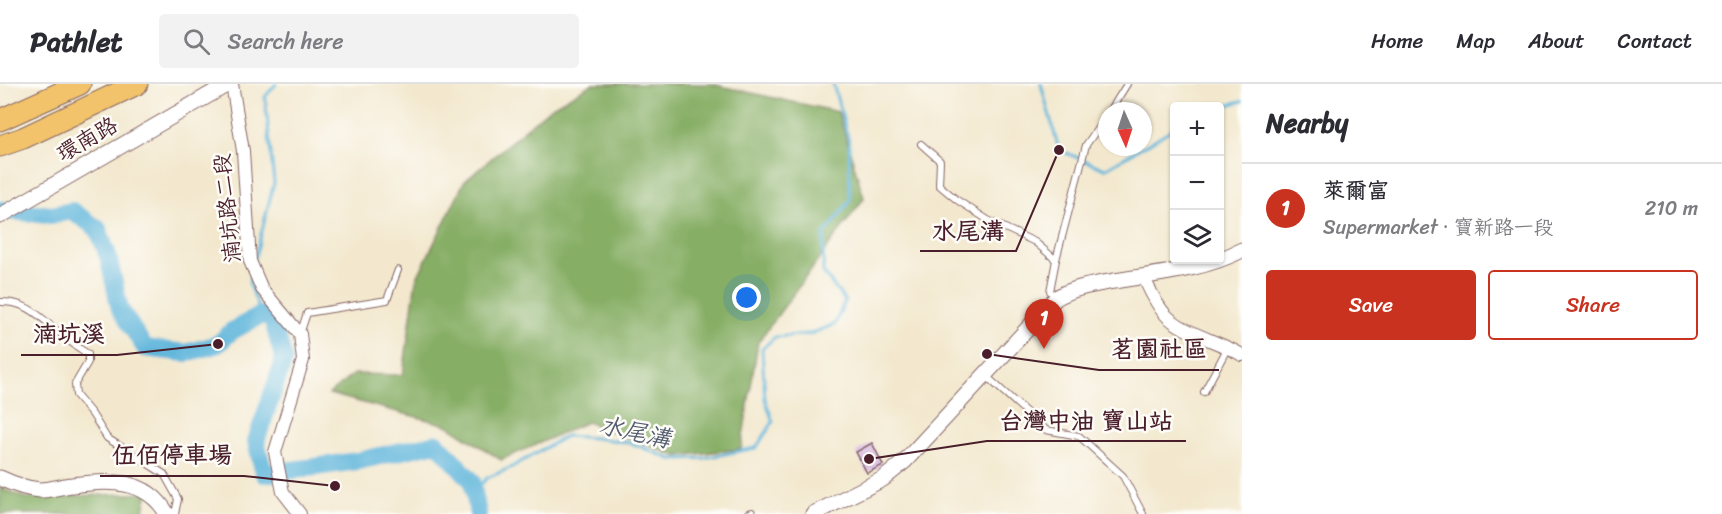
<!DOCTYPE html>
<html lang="en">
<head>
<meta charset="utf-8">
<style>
  :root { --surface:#fff; --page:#f2f2f3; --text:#2b2b33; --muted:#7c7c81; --line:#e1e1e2; --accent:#c8321e }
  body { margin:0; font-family:Sriracha,"LXGW WenKai TC",sans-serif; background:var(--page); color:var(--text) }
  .controls { position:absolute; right:18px; top:18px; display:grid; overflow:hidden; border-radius:6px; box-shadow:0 2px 4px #0004 }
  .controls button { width:54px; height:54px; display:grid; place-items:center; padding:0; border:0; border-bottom:2px solid var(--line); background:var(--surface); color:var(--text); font:30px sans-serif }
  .compass { position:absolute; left:1098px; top:18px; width:54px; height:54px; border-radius:50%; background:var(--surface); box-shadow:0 2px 4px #0004; rotate:177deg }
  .you { position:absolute; left:747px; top:214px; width:21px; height:21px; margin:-15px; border:4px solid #fff; border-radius:50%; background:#1a73e8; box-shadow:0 0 0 9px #1a73e833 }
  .badge { display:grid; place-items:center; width:39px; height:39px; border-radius:50%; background:var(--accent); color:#fff; font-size:20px; font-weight:700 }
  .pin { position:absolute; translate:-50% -50px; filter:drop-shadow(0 2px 3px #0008) }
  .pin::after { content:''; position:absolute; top:32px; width:21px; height:18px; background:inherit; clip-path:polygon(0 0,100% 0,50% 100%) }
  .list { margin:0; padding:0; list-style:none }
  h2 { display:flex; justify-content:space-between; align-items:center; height:78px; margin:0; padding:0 24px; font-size:26px }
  h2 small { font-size:20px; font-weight:400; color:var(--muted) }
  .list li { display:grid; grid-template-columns:39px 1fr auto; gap:18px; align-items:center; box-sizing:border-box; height:90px; padding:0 24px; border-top:2px solid var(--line) }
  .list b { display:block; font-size:22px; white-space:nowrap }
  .list p { margin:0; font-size:20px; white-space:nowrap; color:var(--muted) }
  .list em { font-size:20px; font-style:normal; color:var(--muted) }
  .actions { display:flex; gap:12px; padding:18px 24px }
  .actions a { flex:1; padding:14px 0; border:2px solid var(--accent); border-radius:6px; text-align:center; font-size:21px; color:var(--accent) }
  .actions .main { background:var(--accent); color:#fff }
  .icon { flex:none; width:33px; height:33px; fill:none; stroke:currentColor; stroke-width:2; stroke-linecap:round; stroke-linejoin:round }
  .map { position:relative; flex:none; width:1242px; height:430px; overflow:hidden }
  header { display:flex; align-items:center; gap:36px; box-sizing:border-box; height:84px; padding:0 30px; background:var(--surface); border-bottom:2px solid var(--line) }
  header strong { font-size:28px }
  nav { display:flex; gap:33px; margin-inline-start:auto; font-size:21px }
  .search { width:420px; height:54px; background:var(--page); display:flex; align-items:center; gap:15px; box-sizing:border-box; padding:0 21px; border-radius:6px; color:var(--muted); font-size:22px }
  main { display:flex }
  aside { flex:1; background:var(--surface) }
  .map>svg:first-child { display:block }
</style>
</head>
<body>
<header>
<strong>Pathlet</strong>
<div class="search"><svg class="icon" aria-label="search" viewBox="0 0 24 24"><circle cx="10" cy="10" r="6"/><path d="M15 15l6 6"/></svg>Search here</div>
<nav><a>Home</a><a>Map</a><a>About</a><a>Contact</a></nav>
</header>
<main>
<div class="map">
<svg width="1242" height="430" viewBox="0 0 1242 430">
  <rect width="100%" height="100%" fill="#fdfcf7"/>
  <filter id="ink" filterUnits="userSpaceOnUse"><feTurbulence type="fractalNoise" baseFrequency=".0167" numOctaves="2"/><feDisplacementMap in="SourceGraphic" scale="12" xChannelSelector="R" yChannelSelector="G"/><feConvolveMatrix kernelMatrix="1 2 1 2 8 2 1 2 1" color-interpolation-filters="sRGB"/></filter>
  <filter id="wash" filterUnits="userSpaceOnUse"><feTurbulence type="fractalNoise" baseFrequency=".008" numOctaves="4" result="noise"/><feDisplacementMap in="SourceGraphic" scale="24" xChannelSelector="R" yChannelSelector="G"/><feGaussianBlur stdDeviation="1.35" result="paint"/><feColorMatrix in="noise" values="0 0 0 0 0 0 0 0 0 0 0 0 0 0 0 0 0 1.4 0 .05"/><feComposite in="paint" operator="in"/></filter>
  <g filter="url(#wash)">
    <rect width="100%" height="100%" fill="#f3e8ce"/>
    <!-- forest -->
    <path fill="#86ae65" stroke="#686648" stroke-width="1.5" d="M592,0H711L838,28L864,114L758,258L741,365L677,372L587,338L501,376L447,341L329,310L354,290L403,291L416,196L464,98L550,24Z
      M0,404L26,414L148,409L143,430H0Z"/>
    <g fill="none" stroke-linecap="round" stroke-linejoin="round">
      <!-- stream -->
      <path stroke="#5fb5db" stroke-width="3" d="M1041,0L1059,66L1105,85L1142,63
        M1220,23L1242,17
        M1143,63L1174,44
        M255,174L274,99L265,13L276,0
        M251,189L249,198L261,231
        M474,408L487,394L510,384L566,352L596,354L631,359L671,375L704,374L756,364L773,338L765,315L762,265L775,253L810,250L835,240L845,217L823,188L824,151L850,117L849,57L833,0"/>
      <!-- river -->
      <path stroke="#5fb5db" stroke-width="18" d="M0,126L52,131L72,127L98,145L108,172L120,225L145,264L186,269L218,260L232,247L261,231L272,234L284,276L256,357L264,390L358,377L437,359L472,397L478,430"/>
    </g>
    <g id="blocks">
      <!-- building -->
      <path fill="#d6b7e0" d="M872,359L883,381L867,389L856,368Z"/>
    </g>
  </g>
  <g filter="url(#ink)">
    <use href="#blocks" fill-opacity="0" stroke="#856564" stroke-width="1.5"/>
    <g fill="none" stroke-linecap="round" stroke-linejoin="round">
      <defs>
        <path id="service" d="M1110,27L1127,0
          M921,60L940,77L939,101L957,116L988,136L1035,158L1056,176
          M1055,213L1050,207L1056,176L1086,61L1107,31
          M0,218C28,217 41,234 61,250C69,258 79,264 88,270V278L75,300L76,311L92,330L107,354L164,390L178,415L175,430
          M300,250L307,229L387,216L398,186
          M985,291L1046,346L1079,352L1123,392L1143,430
          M1204,308L1228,263
          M747,430L752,428L753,430"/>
        <path id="minor" d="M232,0L243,67L250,177L262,205L300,250L303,276L275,368L283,408L300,430
          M1143,192C1149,204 1155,219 1164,229C1181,249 1219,257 1242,271"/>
        <path id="tertiary" d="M0,132L228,0
          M0,394C13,400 26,405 40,406C50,406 62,402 72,401C108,396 147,394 167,430
          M813,430L883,395L905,377L1056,214C1074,203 1094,201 1114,197C1157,190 1203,186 1242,166"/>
        <path id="motorway" d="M0,36L80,0
          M0,62L23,54L137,0"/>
      </defs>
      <!-- service casing -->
      <use href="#service" stroke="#856564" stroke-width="8"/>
      <!-- minor casing -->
      <use href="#minor" stroke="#856564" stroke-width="14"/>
      <!-- tertiary casing -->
      <use href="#tertiary" stroke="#856564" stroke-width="17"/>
      <!-- motorway casing -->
      <use href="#motorway" stroke="#856564" stroke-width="23"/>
      <!-- service -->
      <use href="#service" stroke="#fff" stroke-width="6"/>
      <!-- minor -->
      <use href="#minor" stroke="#fff" stroke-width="12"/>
      <!-- tertiary -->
      <use href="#tertiary" stroke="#fff" stroke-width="15"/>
      <!-- motorway -->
      <use href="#motorway" stroke="#f2c36a" stroke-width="21"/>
    </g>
  </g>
  <g text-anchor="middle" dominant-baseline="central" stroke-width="5" stroke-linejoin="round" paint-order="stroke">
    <!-- street labels -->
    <g font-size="22" fill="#4a1f2b" stroke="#fdfcf7">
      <text transform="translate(87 55) rotate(-30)">環南路</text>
      <text transform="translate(227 124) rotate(-96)">湳坑路二段</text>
    </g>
    <!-- water labels -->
    <g font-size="24" font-style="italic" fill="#525b71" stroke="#fdfcf7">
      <text transform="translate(635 348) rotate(12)">水尾溝</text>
    </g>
  </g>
  <!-- callouts -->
  <path fill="none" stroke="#4a1f2b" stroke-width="2" d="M1059 66L1016 167H920M218 260L117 271H21M987 270L1099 286H1219M869 375L987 357H1186M335 402L244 392H100"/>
  <g fill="#4a1f2b" stroke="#fdfcf7" stroke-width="2">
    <circle cx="1059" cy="66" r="6"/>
    <circle cx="218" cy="260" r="6"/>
    <circle cx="987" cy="270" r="6"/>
    <circle cx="869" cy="375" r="6"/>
    <circle cx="335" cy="402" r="6"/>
  </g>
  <g font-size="24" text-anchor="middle" font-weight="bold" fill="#4a1f2b" stroke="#fdfcf7" stroke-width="5" stroke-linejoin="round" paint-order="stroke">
    <text x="968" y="155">水尾溝</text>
    <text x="69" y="258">湳坑溪</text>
    <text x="1159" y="273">茗園社區</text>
    <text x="1086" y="345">台灣中油 寶山站</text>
    <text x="172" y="379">伍佰停車場</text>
  </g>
</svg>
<div class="controls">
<button>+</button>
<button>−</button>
<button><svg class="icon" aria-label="layers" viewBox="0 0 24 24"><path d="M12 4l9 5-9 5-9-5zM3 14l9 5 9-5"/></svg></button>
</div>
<svg class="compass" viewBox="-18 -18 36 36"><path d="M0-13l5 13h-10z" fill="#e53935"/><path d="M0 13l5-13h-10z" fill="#7c7c81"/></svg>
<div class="you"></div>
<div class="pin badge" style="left:1044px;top:265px">1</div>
</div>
<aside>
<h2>Nearby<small></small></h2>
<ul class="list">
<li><span class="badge">1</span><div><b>萊爾富</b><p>Supermarket · 寶新路一段</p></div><em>210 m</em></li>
</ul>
<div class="actions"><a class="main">Save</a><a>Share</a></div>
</aside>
</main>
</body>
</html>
